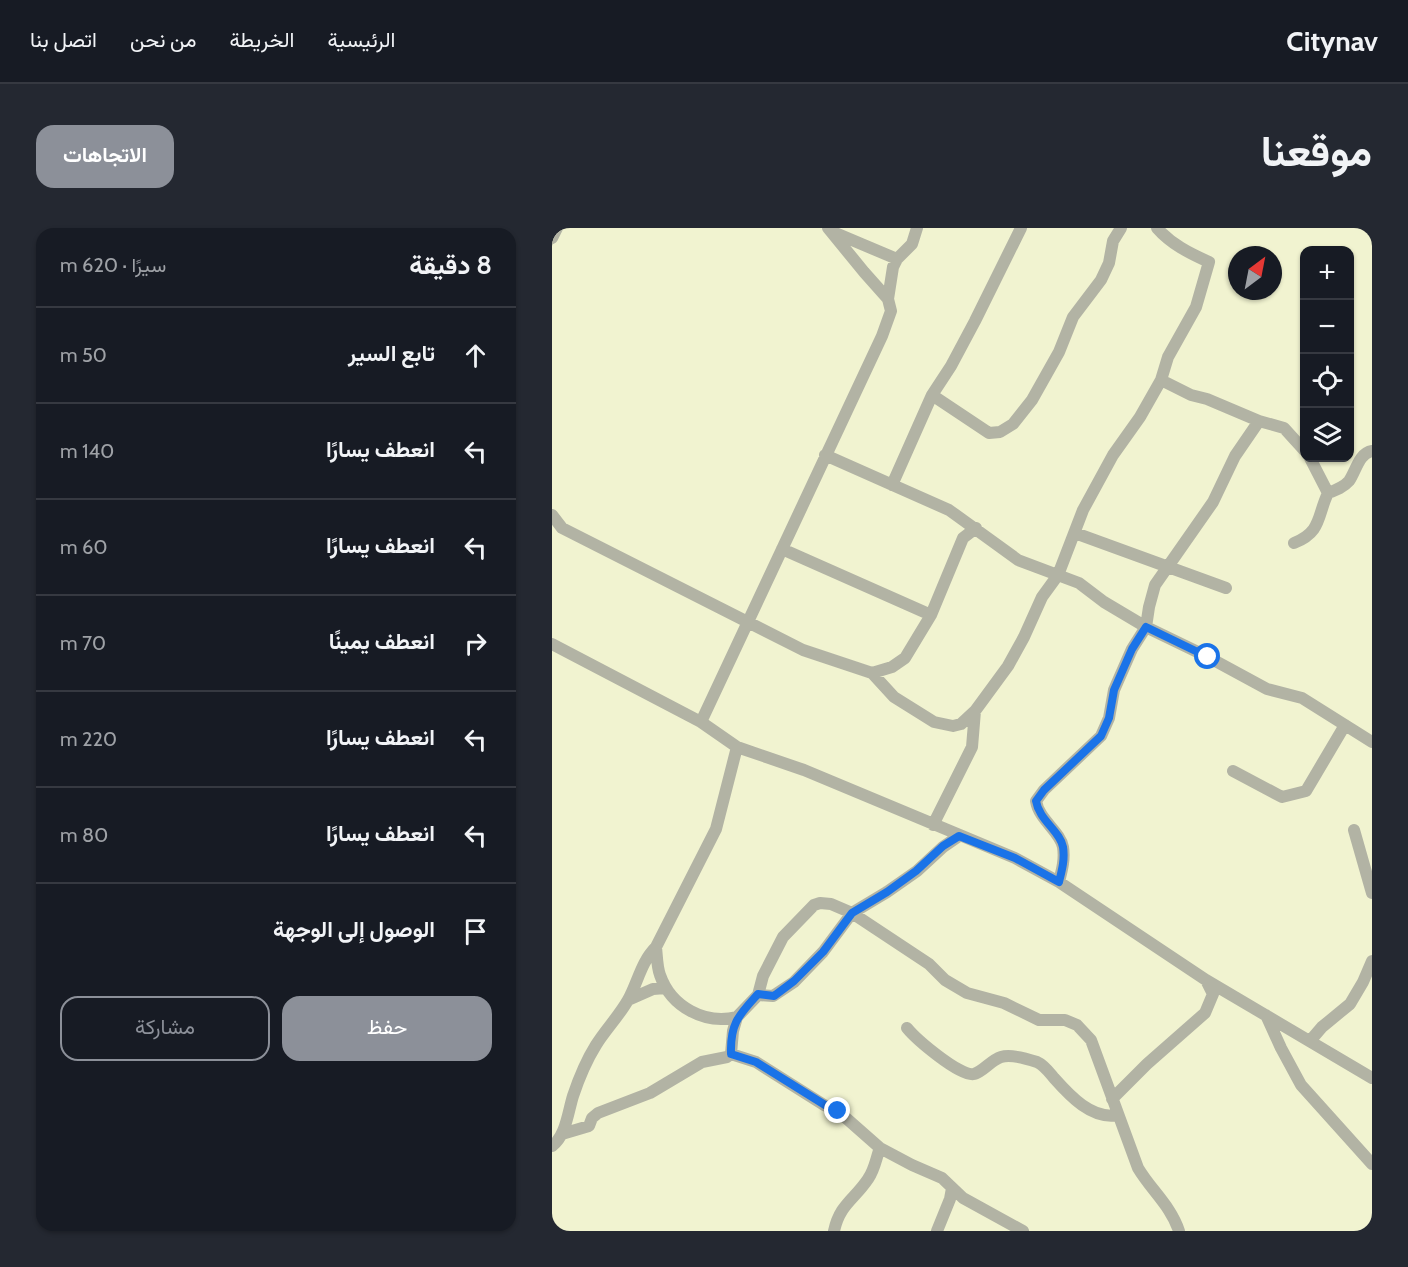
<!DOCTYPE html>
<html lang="ar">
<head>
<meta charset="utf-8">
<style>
  :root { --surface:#171b24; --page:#242831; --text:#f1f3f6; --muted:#9ea1a6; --line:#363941; --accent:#8c9099 }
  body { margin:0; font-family:Cabin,Vazirmatn,sans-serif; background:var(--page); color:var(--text); direction:rtl }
  .controls { position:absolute; right:18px; top:18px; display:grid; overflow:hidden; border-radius:12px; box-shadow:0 2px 4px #0004 }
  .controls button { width:54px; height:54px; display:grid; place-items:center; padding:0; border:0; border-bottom:2px solid var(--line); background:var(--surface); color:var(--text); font:30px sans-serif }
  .compass { position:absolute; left:676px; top:18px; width:54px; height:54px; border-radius:50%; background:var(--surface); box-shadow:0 2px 4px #0004; rotate:32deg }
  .stop { position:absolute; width:18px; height:18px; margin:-14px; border:4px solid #1a73e8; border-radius:50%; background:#fff }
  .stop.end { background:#1a73e8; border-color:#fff; box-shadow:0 2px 6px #0008 }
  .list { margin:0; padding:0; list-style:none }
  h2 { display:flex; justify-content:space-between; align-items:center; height:78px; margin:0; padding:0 24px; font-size:26px }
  h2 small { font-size:20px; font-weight:400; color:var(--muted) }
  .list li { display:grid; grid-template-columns:39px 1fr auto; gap:18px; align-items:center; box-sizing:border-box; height:96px; padding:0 24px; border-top:2px solid var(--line) }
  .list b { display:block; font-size:22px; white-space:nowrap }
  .list em { font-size:20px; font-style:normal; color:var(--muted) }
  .actions { display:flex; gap:12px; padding:18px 24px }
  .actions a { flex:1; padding:14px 0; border:2px solid var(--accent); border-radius:18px; text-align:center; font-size:21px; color:var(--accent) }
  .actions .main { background:var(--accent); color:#fff }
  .icon { flex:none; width:33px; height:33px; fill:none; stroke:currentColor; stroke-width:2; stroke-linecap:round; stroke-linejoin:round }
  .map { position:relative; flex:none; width:820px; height:1003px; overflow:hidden; direction:ltr; border-radius:18px }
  header { display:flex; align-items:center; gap:36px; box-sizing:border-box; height:84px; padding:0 30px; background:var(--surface); border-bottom:2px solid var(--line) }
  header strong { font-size:28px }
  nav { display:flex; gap:33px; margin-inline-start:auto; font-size:21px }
  .intro { display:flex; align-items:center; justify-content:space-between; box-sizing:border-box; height:144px; padding:0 36px }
  h1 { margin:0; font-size:42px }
  .button { padding:15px 27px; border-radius:18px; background:var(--accent); color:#fff; font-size:21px; font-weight:700 }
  main { display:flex; gap:36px; padding:0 36px }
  aside { flex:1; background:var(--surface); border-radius:18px; box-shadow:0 2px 4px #0004 }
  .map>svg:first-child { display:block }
</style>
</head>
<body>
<header>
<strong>Citynav</strong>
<nav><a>الرئيسية</a><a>الخريطة</a><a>من نحن</a><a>اتصل بنا</a></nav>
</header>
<div class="intro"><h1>موقعنا</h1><a class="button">الاتجاهات</a></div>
<main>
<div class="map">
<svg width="820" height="1003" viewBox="0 0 820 1003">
  <rect width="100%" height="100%" fill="#f1f3d0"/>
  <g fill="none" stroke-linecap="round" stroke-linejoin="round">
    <!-- minor -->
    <path stroke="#b2b3a4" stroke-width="12" d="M276,0L312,44L336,71
      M281,4L345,31
      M0,10L5,0
      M609,152L639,167L655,171L707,193L732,200L752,222
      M380,167L437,205L448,204L461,196L480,172L507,124L521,89L549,52L557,35L561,13L569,0
      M273,227L397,282L466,332L527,355L552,374L594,399L656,429L715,461L750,470L820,514
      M758,230L776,265
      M340,257L380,167L399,138L423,93L469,0
      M0,287L10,300L251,422L320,445L342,469L382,494L401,498L409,496L423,483L456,438L472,409L490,369L506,347L531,282L561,227L588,189L609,152L616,129L644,79L657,34C637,25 619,16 605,0
      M523,305L674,360
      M742,315C770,304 765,288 776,265C784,262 792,259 797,253C804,243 807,225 820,223
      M230,321L379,387
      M0,416L149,494L185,519L164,601L104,719C89,734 86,754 76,772C67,788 54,801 44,817C34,833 27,850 21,868C16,884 14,908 0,918
      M320,445L340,439L353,430L379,387L411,310L424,300
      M149,494L330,108L339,83L336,71L341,39L345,31L360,16L365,0
      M185,519L252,542L463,630L507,654L654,752L820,850
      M681,543L730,569L754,563L793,497
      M381,597L420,519L423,483
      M802,602L820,665
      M507,654C510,642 513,631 511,619C508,603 487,592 484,573L492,562L549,508L557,490L562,462L580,421L594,399L597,379L603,357L661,274L683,228L707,193
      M104,719C105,728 105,739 108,747C119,779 153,797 185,789
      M206,767L221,768L242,754L271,724L300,685L335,664L365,643L391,619L407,608
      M76,772L101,761L114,760
      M714,787L729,820L749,857L820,936
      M355,800C364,811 408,849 422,846C432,843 439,832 449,829C459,826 476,831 485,834C492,837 497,844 502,850C518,868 540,892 566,887
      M758,813L770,799L798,776L811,754L820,733
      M179,826L181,803L185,789L206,767L211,748L231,709L262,677L268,675L279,676L300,685L377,736L393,752L415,765L452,775L487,792H513L525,797L539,812L586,940C599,962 619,978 627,1003
      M560,871L595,836L653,785L661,766L654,752
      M10,906L37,898L40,890L46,885L98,865L150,834L175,829L179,826L204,834L272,877L286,883L328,920L360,937L390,950L411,970L471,1003
      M0,1002L1,1003
      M282,1003C288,976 302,972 316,951C323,941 324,930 328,920
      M385,1003L398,971L400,960"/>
  </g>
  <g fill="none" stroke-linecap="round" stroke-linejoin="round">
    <!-- route -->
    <path stroke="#1a73e8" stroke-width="8" d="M286,883L273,877L204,834L179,826C178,795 187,787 206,766L222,768L242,753L271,724L300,685L335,664L364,643L391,618L407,608L463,630L507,654C510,642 513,631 511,619C508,603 487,592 484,573L492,562L549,508L557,490L562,462L580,421L594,399L656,429"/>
  </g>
</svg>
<div class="controls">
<button>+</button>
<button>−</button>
<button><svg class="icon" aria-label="locate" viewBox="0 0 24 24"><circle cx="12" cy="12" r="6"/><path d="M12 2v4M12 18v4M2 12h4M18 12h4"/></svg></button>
<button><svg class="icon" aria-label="layers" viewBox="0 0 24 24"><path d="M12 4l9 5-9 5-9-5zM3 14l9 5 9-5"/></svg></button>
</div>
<svg class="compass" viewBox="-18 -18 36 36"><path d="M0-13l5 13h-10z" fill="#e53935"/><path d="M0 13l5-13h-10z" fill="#9ea1a6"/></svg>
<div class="stop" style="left:656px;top:429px"></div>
<div class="stop end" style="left:286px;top:883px"></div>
</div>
<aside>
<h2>8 دقيقة<small>سيرًا · 620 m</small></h2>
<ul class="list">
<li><svg class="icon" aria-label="ahead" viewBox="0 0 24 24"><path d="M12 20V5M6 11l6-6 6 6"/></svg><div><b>تابع السير</b></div><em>50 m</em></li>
<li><svg class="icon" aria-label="left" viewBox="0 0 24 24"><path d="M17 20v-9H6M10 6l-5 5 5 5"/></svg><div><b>انعطف يسارًا</b></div><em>140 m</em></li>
<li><svg class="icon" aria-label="left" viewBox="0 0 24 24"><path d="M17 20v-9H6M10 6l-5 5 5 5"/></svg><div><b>انعطف يسارًا</b></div><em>60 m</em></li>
<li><svg class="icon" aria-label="right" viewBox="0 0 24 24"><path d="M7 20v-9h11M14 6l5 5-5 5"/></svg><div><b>انعطف يمينًا</b></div><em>70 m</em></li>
<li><svg class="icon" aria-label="left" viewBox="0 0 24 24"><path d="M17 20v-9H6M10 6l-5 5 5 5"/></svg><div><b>انعطف يسارًا</b></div><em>220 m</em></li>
<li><svg class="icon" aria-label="left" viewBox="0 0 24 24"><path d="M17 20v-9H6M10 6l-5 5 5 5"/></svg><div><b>انعطف يسارًا</b></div><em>80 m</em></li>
<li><svg class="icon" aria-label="arrive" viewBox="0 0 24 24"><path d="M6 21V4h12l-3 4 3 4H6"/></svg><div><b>الوصول إلى الوجهة</b></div></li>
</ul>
<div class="actions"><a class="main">حفظ</a><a>مشاركة</a></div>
</aside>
</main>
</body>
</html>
